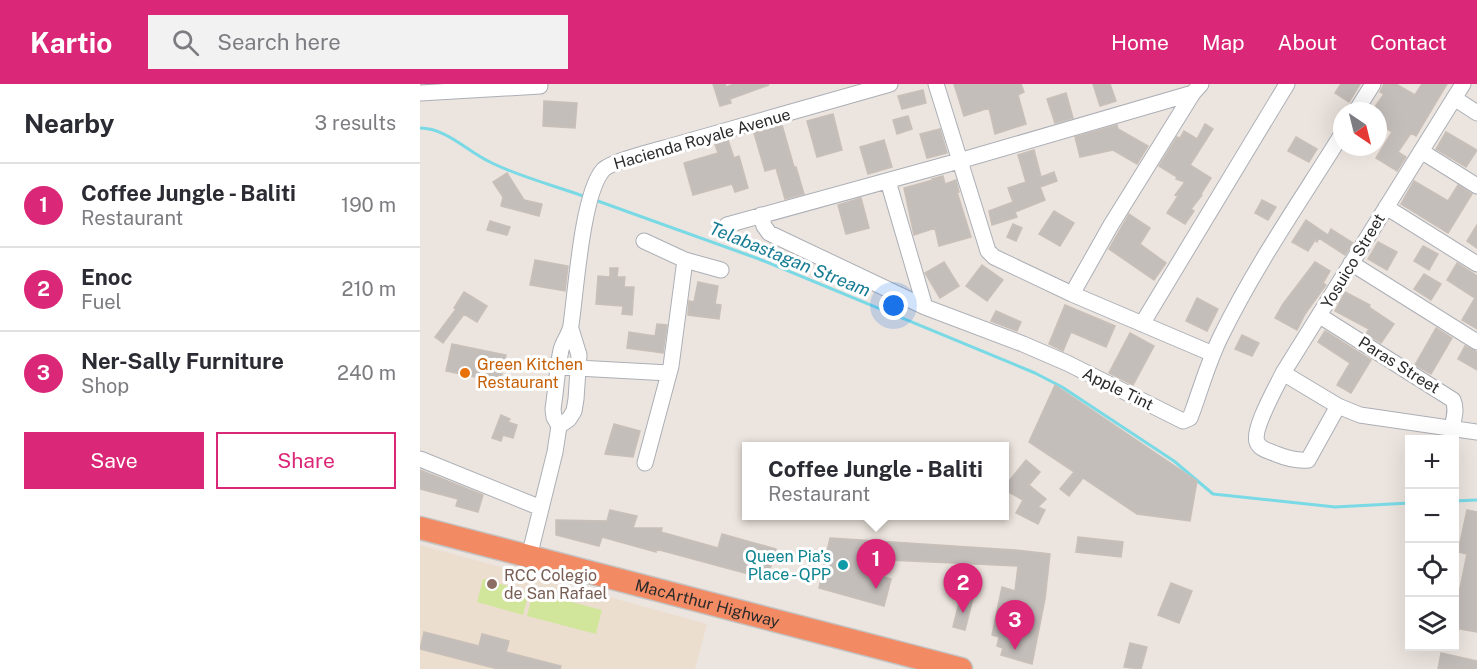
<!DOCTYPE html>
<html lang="en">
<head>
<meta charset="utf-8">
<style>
  :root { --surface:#fff; --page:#f2f2f3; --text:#2b2b33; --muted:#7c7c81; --line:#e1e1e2; --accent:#db2777 }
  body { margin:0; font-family:"Public Sans",sans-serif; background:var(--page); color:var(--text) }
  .controls { position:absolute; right:18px; bottom:18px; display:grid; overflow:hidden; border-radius:0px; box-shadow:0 6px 24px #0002 }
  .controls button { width:54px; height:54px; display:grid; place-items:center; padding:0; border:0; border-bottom:2px solid var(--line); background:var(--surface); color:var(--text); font:30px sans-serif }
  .compass { position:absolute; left:913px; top:18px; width:54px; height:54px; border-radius:50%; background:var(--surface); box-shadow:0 6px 24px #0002; rotate:145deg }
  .you { position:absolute; left:474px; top:222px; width:21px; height:21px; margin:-15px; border:4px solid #fff; border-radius:50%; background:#1a73e8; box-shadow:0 0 0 9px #1a73e833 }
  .badge { display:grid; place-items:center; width:39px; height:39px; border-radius:50%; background:var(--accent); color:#fff; font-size:20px; font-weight:700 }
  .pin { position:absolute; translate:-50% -50px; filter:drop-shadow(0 2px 3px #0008) }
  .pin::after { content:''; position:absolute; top:32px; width:21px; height:18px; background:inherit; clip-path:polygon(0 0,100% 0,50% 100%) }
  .popup { position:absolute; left:322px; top:358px; width:267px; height:78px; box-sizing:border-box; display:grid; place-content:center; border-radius:0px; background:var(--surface); filter:drop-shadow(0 2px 4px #0005); font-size:20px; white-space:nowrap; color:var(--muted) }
  .popup b { font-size:22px; color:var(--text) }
  .popup::after { content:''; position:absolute; left:50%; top:100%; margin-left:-12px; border:12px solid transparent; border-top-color:var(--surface) }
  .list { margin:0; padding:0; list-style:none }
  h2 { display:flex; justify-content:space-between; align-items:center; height:78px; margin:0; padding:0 24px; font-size:26px }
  h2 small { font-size:20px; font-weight:400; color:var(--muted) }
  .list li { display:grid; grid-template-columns:39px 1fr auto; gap:18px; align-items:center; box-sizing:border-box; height:84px; padding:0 24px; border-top:2px solid var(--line) }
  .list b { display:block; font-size:22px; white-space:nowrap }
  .list p { margin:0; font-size:20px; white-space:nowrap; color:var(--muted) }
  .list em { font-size:20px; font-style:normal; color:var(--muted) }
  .actions { display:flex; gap:12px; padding:18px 24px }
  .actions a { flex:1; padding:14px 0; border:2px solid var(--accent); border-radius:0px; text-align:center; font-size:21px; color:var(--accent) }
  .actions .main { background:var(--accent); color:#fff }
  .icon { flex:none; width:33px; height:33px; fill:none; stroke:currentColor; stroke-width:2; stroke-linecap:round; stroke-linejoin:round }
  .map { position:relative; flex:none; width:1057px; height:585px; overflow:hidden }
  header { display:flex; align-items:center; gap:36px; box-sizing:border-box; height:84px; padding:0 30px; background:var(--accent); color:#fff }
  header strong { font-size:28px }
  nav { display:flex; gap:33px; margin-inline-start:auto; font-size:21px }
  .search { width:420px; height:54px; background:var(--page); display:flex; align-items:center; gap:15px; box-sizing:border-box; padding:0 21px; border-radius:0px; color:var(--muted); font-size:22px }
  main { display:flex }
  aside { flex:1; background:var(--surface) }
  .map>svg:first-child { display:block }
</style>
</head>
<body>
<header>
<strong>Kartio</strong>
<div class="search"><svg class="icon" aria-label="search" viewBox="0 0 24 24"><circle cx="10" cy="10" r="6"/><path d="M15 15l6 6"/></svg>Search here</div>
<nav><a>Home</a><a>Map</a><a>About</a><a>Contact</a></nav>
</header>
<main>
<aside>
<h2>Nearby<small>3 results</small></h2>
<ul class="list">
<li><span class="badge">1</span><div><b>Coffee Jungle - Baliti</b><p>Restaurant</p></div><em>190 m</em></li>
<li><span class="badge">2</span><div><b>Enoc</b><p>Fuel</p></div><em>210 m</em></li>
<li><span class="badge">3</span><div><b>Ner-Sally Furniture</b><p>Shop</p></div><em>240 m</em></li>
</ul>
<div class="actions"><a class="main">Save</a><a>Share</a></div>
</aside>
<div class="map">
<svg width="1057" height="585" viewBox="0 0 1057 585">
  <rect width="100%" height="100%" fill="#ece4de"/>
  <!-- education -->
  <path fill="#ecdecf" d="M0,461L287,540L275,585H0Z"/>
  <!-- pitch -->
  <path fill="#d1e59b" d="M63,495L109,508L103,531L57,518Z
    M113,508L182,526L176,550L107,532Z"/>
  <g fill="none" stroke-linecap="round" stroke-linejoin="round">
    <!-- stream -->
    <path stroke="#79dae6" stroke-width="3" d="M0,44C26,44 47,67 70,78C97,92 136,102 166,113
      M175,116L339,175L615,289L642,303L754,377L793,410L915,423L990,419
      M1034,417L1057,416"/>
  </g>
  <!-- building -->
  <path fill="#c4bebb" stroke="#c7bfb8" stroke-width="1.5" d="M293,0H305L306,3L314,0L349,1L310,15L311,19L300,22Z
    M534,0H601L604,8L598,11L606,40L575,50L569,24L544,32Z
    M673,0H690L696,17L680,22Z
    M921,0H940L929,18L915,9Z
    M964,0H976L995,11L1002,0H1027L996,52L991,49L978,68L986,73L977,87L956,74L972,48L958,39V27H952L964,10L960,8Z
    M503,6L506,19L482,25L478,12Z
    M646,9L653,34L635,39L627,15Z
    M124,17L157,19L155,44L123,42Z
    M413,30L422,66L397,73L387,37Z
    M488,32L492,45L477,50L473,36Z
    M785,40L793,45L770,81L791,94L781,110L782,111L771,125L774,127L765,140L747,129L758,112L755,111L765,98L756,95L757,93L739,82L757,53L760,54L764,47L777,55Z
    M362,41L374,83H376L384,110L365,115L356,84L345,87L334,49Z
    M697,41L698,45L728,62L717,80L693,66L660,73L655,53Z
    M520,45L527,69L507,74L500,50Z
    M1026,48L1057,66L1046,83L1016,65Z
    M876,53L897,65L889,78L868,67Z
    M308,56L314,74L319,72L328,104L315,108L312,100L273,111L264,79L298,69L295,60Z
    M464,56L472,83L448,90L440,63Z
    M614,66L621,93L634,88L637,97L620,103L625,116L595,128L597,133L572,141L569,127L593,118L588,104L606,98L598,71Z
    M87,89L104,116L122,120L119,132L81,122L83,113L73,98Z
    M523,92L525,100L536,96L539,108H537L551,153L519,162L515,144L494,151L484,104L513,96L512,95Z
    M994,97L1028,117L1038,101L1052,110L1028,149L981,120Z
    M441,114L449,144L426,150L418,121Z
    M842,116L856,123L848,136L835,129Z
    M634,127L654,139L640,162L619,150Z
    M709,130L730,144L720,160L746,179L734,196L689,165Z
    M886,136L908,151L911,145L933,159L925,171L899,154L897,158L895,156L888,167L872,158Z
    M70,137L90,143L87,151L67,146Z
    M593,140L602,144L596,157L587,153Z
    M1057,141V164L1047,157Z
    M958,158L977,168L967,186L948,175Z
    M1003,162L1018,170L1009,186L994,177Z
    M115,176L148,182L145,207L110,201Z
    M524,178L539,202L520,214L505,189Z
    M895,178L910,187L903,199L906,201L885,230L877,246L855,234L863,220Z
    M1037,179L1057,192V245L1042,236L1055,214L1027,196Z
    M562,181L583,196L567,217L546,202Z
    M190,184H198L197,193H205L204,203H214L212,231L202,230L203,222L176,220L178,192L190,193Z
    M1004,190L1021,200L1011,216L994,205Z
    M278,198L298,202L295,220L301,221L299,235L268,231L269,217L274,218Z
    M44,208L67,222L57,238L44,230L23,259L15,253L36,225L34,224Z
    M925,208L950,221L949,223L974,240L961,259L946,250L949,245L915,227Z
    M777,214L798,225L787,247L766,237Z
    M645,221L695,242L686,263L651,248L643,267L629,260Z
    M576,227L601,238L597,247L571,237Z
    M237,240L247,241L243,269L207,264L209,248L235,252Z
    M1016,244L1032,254L1011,290L995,281Z
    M905,247L951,276L931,309L917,301L930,279L898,258Z
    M710,249L734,262L713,301L689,289Z
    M822,251L839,259L832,272L815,265Z
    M32,260L86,271L80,298L26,287Z
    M1045,262L1057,268V286L1038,275Z
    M635,301L777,397L770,437L717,430L663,394L649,412L640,405L654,388L609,358Z
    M81,331L90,335L88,338L97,341L93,354L83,351L81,357L72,354Z
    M194,340L220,347L213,373L185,370Z
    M606,376L620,388L609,401L626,415L618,423L625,426L618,440L596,429L603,416L585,406V402Z
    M0,386L63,411L58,428L36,422L38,415L0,405Z
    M190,426L217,432L213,444H242L241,448L298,464L302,450L356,465L347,495L236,465V468L182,453L179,462L136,451V436L187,437Z
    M1047,426L1057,428V548L1035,544V529L1047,470L1038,468Z
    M658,453L703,458L701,473L656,468Z
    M410,454L595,466L630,470L625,515L612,580L581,571L583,564L577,562L579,553L572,551L582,503L595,507L598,482L468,476L464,493L471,495L464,522L399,504Z
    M751,499L772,507L759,539L738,531Z
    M541,511L553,514L545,546L533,543Z
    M4,548L59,562L62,550L89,557L86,568L141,582L140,585H78L0,565Z
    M710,559L727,563L721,585L704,583Z
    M1021,569L1057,577V585H1018Z"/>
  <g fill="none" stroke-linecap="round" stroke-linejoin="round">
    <defs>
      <path id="minor" d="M516,0L568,167L574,173L652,210L793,270
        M0,9L120,2
        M1034,14L1057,29
        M936,27L953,0
        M1001,67L1057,102
        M468,97L505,223
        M966,123L1057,180
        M341,131L344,142L349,149L505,223L603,260L647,279L763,337L770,334L773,326C782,301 789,276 801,252C835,182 881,116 922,50
        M307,141L539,77L773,9L781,0
        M224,157L265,176L301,186
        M931,179L1057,258
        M652,210L691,141L773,9
        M900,232L1033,316C1037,325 1034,334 1032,344
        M722,240L867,0
        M139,283L249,289
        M863,289L918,322L940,331L1057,348
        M918,322L888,376C877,377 866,374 856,370C850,367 840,366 837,358C832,345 857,302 863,289L1043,0
        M139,342L149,335L154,327L156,315L159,271L151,245
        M0,375L121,424
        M225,379L251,282L265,176
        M109,473L135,368L139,342L134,333L133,325C136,306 137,285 141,266C143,257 150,250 151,241C156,207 162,110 183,86C191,77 242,65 255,61C327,41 398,20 470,0"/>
      <g id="highway">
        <path id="s1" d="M0,444L541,585"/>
      </g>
    </defs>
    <!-- minor casing -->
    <use href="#minor" stroke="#abafb6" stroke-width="17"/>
    <!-- highway casing -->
    <use href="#highway" stroke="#c4c4c4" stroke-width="25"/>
    <!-- minor -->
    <use href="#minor" stroke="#fff" stroke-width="15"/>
    <!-- highway -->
    <use href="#highway" stroke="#f28a63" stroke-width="22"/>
  </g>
  <!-- markers -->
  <circle fill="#e8710a" stroke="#fff" stroke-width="2" cx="45" cy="289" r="6"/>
  <circle fill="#0f9aa8" stroke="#fff" stroke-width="2" cx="423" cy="481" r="6"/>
  <circle fill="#8d6e63" stroke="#fff" stroke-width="2" cx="72" cy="500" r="6"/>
  <g text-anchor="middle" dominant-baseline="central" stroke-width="6" stroke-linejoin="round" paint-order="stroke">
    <!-- street labels -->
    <g font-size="16" fill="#2b2b2b" stroke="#fff">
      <text transform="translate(282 55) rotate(-16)">Hacienda Royale Avenue</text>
      <text transform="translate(933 177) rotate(-59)">Yosuico Street</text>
      <text transform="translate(979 281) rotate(32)">Paras Street</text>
      <text transform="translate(698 305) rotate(26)">Apple Tint</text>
      <text stroke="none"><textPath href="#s1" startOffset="297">MacArthur Highway</textPath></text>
    </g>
    <!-- food labels -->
    <g font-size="16" fill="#c56008" stroke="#fff" text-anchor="start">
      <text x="57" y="280">Green Kitchen<tspan x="57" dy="18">Restaurant</tspan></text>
    </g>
    <!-- culture labels -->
    <g font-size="16" fill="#0d838f" stroke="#fff" text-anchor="end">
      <text x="411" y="472">Queen Pia’s<tspan x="411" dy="18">Place - QPP</tspan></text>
    </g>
    <!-- education labels -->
    <g font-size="16" fill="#785e54" stroke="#fff" text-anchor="start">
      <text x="84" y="491">RCC Colegio<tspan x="84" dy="18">de San Rafael</tspan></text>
    </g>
    <!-- water labels -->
    <g font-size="18" font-style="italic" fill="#177c93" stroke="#fff">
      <text transform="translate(370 175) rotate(22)">Telabastagan Stream</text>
    </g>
  </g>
</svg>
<div class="controls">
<button>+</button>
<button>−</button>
<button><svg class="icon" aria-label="locate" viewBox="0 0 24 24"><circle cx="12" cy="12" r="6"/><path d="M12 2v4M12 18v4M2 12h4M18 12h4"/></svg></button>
<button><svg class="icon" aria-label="layers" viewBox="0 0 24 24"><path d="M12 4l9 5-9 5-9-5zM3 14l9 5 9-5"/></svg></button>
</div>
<svg class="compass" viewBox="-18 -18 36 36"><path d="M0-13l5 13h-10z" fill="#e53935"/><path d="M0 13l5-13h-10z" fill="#7c7c81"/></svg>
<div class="you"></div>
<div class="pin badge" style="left:456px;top:505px">1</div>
<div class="popup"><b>Coffee Jungle - Baliti</b>Restaurant</div>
<div class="pin badge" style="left:543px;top:529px">2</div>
<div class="pin badge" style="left:595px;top:566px">3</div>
</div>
</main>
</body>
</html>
